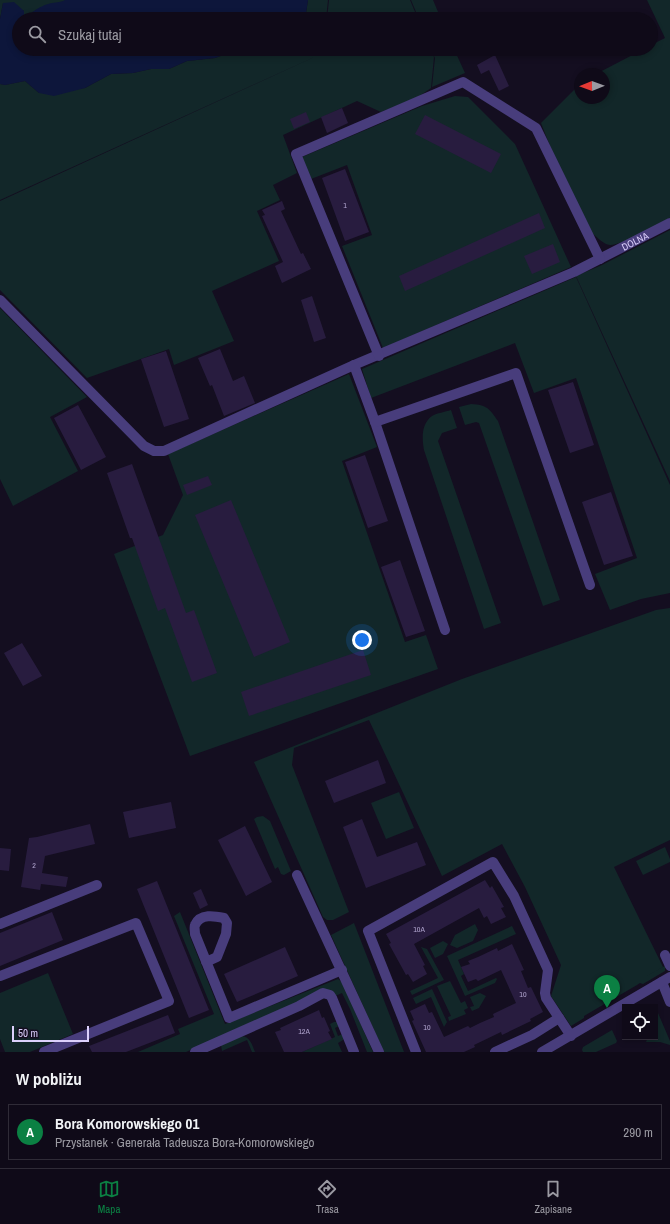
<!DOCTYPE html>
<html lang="pl">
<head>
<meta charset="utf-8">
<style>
  :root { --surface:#0f0a18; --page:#181321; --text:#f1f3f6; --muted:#9b9aa2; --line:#2f2b37; --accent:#0b8043 }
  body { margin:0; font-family:"Archivo Narrow",sans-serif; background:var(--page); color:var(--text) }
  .controls { position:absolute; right:12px; bottom:12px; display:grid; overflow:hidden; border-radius:0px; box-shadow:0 2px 6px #0003 }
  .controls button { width:36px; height:36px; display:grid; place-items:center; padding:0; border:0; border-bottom:1px solid var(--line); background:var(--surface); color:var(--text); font:20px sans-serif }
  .compass { position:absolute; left:574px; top:68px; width:36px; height:36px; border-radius:50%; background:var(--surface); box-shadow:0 2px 6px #0003; rotate:269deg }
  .scale { position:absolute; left:12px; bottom:10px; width:77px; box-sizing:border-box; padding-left:4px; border:2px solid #dcd0fc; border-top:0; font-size:11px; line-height:14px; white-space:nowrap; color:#dcd0fc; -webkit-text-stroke:3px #140e20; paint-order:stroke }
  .you { position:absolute; left:362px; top:640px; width:14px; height:14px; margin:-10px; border:3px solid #fff; border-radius:50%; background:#1a73e8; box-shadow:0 0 0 6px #1a73e833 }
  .badge { display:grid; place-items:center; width:26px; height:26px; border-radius:50%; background:var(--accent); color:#fff; font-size:13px; font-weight:700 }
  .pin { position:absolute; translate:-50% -33px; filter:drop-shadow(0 1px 2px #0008) }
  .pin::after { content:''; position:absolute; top:21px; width:14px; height:12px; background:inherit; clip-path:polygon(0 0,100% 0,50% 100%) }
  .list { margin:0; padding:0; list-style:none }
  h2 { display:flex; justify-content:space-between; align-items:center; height:52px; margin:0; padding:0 16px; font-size:17px }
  h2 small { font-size:13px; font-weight:400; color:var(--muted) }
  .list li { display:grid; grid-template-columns:26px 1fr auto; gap:12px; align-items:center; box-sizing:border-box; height:56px; margin:0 8px 8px; padding:0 8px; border:1px solid var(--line); border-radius:0px }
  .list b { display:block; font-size:15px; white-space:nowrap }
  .list p { margin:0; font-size:13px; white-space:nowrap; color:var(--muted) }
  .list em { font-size:13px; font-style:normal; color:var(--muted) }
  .icon { flex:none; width:22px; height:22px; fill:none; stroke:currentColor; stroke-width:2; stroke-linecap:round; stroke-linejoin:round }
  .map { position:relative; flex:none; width:670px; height:1052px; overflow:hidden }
  .search { position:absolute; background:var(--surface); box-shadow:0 2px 6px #0003; left:12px; right:12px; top:12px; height:44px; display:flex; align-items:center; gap:10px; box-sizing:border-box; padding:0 14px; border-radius:22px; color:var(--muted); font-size:15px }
  .sheet { height:116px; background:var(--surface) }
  nav { display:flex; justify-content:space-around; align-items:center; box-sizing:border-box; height:56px; border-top:1px solid var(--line); background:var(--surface); font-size:11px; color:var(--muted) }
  nav a { display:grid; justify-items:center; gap:2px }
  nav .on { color:var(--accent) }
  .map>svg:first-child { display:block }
</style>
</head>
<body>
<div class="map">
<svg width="670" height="1052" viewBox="0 0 670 1052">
  <rect width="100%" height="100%" fill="#140e20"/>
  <!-- green -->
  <path fill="#122729" d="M0,0H65V1C55,4 31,8 27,19H24V11L3,3L0,19Z
    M308,0H328L326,19H303L306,13Z
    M329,0H410L418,19H327Z
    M411,0H433L441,19H419Z
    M647,0H670V218C660,223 620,246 610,245C603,244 598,238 592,233L550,146L541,123L580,84V98H604V74H596L644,49H651V45L665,38Z
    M240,49H322L321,54L0,200V84L5,85L25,81L39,93L85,88L111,74L133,73L151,69H169L187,61L215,58Z
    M322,49H430L434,57L431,88L418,97L381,112L357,101L283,135L297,173L273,185L280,200L257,211L279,261L212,291L234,341L174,365L169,349L87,378L0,290V201L321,54Z
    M431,49H454L465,73L432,87L435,58Z
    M455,96L468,97L515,144L571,267L383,348L342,246L372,235L347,165L311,179L302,157L422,106Z
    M670,230V481L576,276L602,265Z
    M576,277L670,485V593L641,599L610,610L595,574L637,558L576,378L534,393L515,343L371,398L362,369Z
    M0,308L87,397L50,417L78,471L13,506L0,479Z
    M349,374L377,447L342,461L405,642L426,635L438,669L190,756L114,554L163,535L183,495L168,454Z
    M471,404C487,405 489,408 498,421L560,600L543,606L479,423L476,422L465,425L459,407Z
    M451,410L457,428L442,433L438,441L501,623L484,629L424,450C422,439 421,424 432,416C437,413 445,412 451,410Z
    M670,608V840L614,867L663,967L635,982L665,966V971L643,984L640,983L637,985L584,1016V1018L571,1026L551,996L561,965L525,887L502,844L442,876L369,720L294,748L292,765L349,912L333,920H327L323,917L254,762L462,679L656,610Z
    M399,792L414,828L386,839L371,803Z
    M263,816L270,821L291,871L284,875L281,874L278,867L275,869L254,819L257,817Z
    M665,847L670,859V862L643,875L636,861Z
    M180,912L225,1024L338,979L342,982L373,1052H367L350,1009L342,993L335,996L294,1004L186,1052H138L180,1034L178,1029L214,1014L174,916Z
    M354,923L404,1052H384L331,935Z
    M475,924L478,930L473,941L457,948L450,945L455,935Z
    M512,926L516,934L458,960L464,974L461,976L468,991L496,978L497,979L495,983L465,996L447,956Z
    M443,941L448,944L443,954L435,958L430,948Z
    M421,947L427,949L444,980L412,995L410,991L438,978Z
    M48,973L73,1034L30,1052H5L0,1039V993Z
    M450,981L461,1003L465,1001L468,1008L464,1010L466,1014L449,1021L448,1017L451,1016L437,986Z
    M432,989L447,1022L444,1027L431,997L416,1004L413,998Z
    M480,993L486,996L479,1008L472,1011L470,1007L474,1006L470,997Z
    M658,1013L670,1041V1045L660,1042H646L648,1037H655V1021Z
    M334,1022H337L339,1026L335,1028L338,1036L343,1034V1040L338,1043L342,1052H302L335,1037L330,1024Z
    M612,1030L617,1041L616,1043L596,1052H583L582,1050L583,1047Z
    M241,1036C250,1036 252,1045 255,1052H252L247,1040L222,1051L221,1045Z"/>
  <!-- water -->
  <path fill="#0d163b" d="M65,0H308L306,13L303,19H27C30,11 45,4 52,3C57,2 62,2 65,0Z
    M14,2L24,11V19H19V49H240L215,58L187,61L169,69H151L133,73L111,74L85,88L54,96L39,93L25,81L5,85L0,84V19L3,3Z"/>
  <!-- building -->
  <path fill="#281c3f" d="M495,55L509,86L499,91L489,70L481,74L477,65Z
    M342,108L348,123L327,133L321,117Z
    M306,112L310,122L294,129L290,119Z
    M425,115L501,154L491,173L415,134Z
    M345,169L369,232L345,241L322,178Z
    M282,201L285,209L281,211L301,254L303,253L311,269L282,283L275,266L283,262L262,216L265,215L262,210Z
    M539,213L545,228L405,291L399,276Z
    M553,244L560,262L532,274L524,256Z
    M312,296L326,338L314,342L301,300Z
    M220,349L233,381L244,376L255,403L224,416L212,385L210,386L198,358Z
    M166,351L189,419L164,427L141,359Z
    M573,382L594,445L570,453L548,390Z
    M78,405L106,457L81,470L54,418Z
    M365,455L388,521L368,528L345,462Z
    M132,464L186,613L194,610L217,673L192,682L165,608L158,611L132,538H130L107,473Z
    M208,476L212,485L187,495L183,485Z
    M611,492L633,556L604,565L582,502Z
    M231,500L290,642L254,657L195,515Z
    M400,560L425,631L406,637L381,567Z
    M22,643L42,676L23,686L4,653Z
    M363,650L371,675L249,716L241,692Z
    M378,760L386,783L334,803L325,781Z
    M171,802L176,828L129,838L123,812Z
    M362,819L377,857L417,842L426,865L366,888L343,827Z
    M90,824L95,844L45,856L42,873L68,877L66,887L41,884L40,890L21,887L29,838L37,837Z
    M245,826L272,882L246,896L218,840Z
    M0,848L11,849L9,871L0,870Z
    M485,880L490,888L492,886L504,907L501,908L506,917L491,924L487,916L484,918L479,908L414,944L425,965L423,966L427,974L413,982L408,974L406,975L389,944L391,943L386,934Z
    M157,881L209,1010L189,1018L137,889Z
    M201,889L208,905L200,909L193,893Z
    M52,912L63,940L0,966V933Z
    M512,944L524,970L521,971L528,988L531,987L543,1012L530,1019L531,1021L502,1035L501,1032L474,1045L475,1047L464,1052H426L412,1021L414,1020L410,1011L425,1004L429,1013L432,1012L444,1037L468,1026L470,1028L480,1023L494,1017L493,1014L516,1003L501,970L478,981L476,979L468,982L461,967L470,964L468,961L478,957L497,948L498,951Z
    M285,947L298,976L237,1002L224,974Z
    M319,1010L322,1018L324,1017L330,1031L328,1032L332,1039L302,1052H284L275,1032L281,1030L280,1028Z
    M168,1015L175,1033L126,1052H92L89,1046Z"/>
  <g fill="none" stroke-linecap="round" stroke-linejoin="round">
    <!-- minor -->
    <g stroke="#483d7c" stroke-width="10">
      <path id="s1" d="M0,300L144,446L154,451H164L354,365L574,272L670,223"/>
      <path d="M379,356L296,154L463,82L536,128L600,259"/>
      <path d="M354,365L375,422L445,630"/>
      <path d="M375,422L516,373L590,585"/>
      <path d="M297,875L379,1052"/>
      <path d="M0,924L97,885"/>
      <path d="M665,955L670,966"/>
      <path d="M206,962L217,957L226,934L227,923L224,918C215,916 200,913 195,925C194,927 195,931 195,934L229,1018L342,970"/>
      <path d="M0,976L136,923L169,1001L44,1052"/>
      <path d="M662,982L670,1002"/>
      <path d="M195,1052L299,1006L323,993L330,995L332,998L354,1052"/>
      <path d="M416,1052L368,931L493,862L514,896L548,970L545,993L546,998L571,1036"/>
      <path d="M495,1052L532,1035L559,1018"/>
      <path d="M542,1052L670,977"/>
    </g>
  </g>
  <g text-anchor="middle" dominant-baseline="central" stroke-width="3.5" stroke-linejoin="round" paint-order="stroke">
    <!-- number labels -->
    <g font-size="8" fill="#afa3cd">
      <text x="345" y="205">1</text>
      <text x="34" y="865">2</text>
      <text x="419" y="929">10A</text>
      <text x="523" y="994">10</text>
      <text x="427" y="1027">10</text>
      <text x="304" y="1031">12A</text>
    </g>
    <!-- street labels -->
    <g font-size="10" fill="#dcd0fc" stroke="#140e20">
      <text stroke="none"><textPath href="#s1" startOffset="742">DOLNA</textPath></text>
    </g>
  </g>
</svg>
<div class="controls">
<button><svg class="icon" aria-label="locate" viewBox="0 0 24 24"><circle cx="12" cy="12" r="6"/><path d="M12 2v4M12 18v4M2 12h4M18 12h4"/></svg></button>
</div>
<svg class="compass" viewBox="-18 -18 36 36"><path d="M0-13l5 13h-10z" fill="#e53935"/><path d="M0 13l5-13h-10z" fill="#9b9aa2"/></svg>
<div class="scale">50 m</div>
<div class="you"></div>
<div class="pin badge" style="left:607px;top:1008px">A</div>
<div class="search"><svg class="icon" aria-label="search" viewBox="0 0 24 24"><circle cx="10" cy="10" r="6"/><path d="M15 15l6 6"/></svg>Szukaj tutaj</div>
</div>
<section class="sheet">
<h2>W pobliżu<small></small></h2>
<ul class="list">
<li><span class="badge">A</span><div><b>Bora Komorowskiego 01</b><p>Przystanek · Generała Tadeusza Bora-Komorowskiego</p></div><em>290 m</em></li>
</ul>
</section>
<nav>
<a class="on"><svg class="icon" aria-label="map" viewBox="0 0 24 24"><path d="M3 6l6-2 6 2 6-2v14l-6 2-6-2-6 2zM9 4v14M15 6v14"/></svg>Mapa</a>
<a><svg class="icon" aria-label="directions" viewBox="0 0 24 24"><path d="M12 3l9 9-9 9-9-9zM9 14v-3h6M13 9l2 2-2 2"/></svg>Trasa</a>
<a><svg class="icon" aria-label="saved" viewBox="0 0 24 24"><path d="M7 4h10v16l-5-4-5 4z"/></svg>Zapisane</a>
</nav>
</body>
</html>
